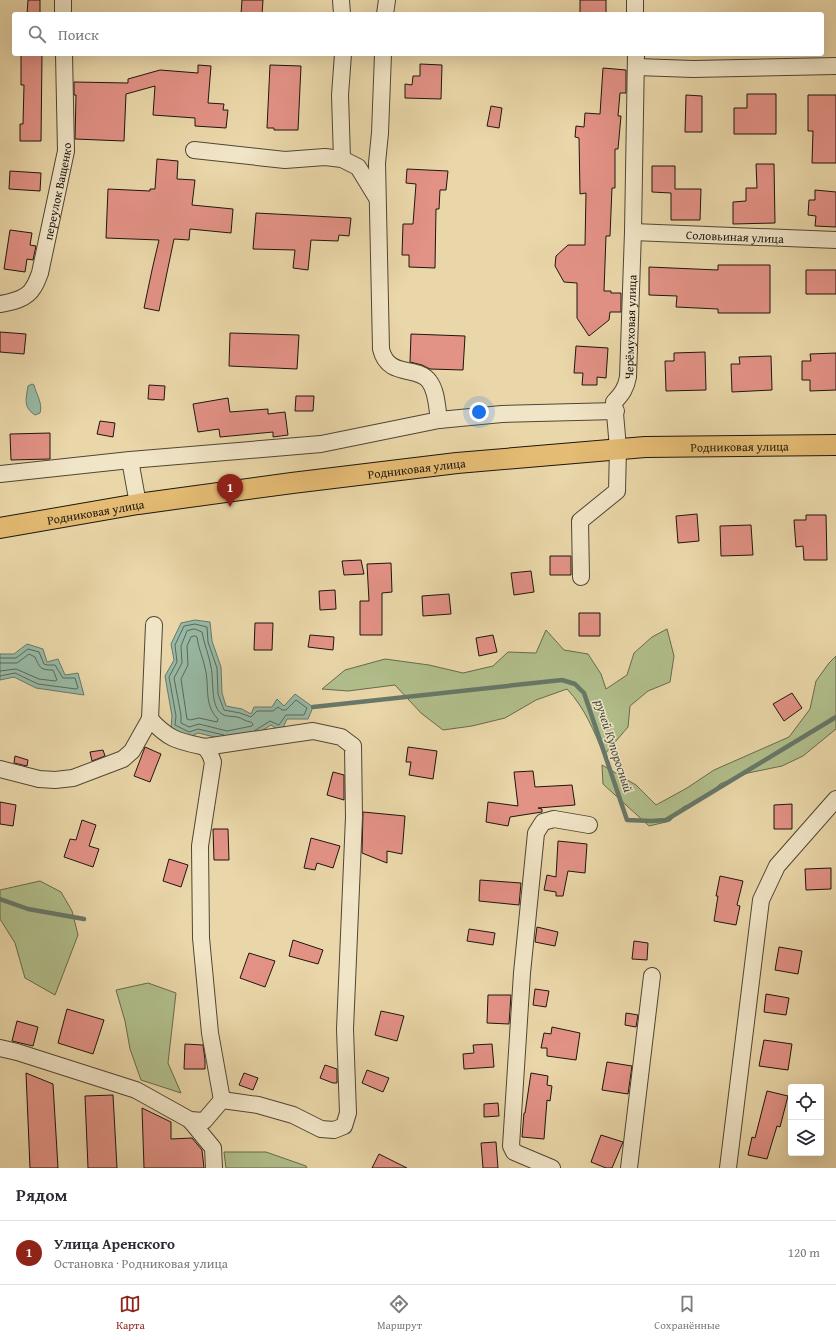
<!DOCTYPE html>
<html lang="ru">
<head>
<meta charset="utf-8">
<style>
  :root { --surface:#fff; --page:#f2f2f3; --text:#2b2b33; --muted:#7c7c81; --line:#e1e1e2; --accent:#8f2418 }
  body { margin:0; font-family:"Gentium Book Plus",serif; background:var(--page); color:var(--text) }
  .controls { position:absolute; right:12px; bottom:12px; display:grid; overflow:hidden; border-radius:4px; box-shadow:0 4px 16px #0002 }
  .controls button { width:36px; height:36px; display:grid; place-items:center; padding:0; border:0; border-bottom:1px solid var(--line); background:var(--surface); color:var(--text); font:20px sans-serif }
  .you { position:absolute; left:479px; top:412px; width:14px; height:14px; margin:-10px; border:3px solid #fff; border-radius:50%; background:#1a73e8; box-shadow:0 0 0 6px #1a73e833 }
  .badge { display:grid; place-items:center; width:26px; height:26px; border-radius:50%; background:var(--accent); color:#fff; font-size:13px; font-weight:700 }
  .pin { position:absolute; translate:-50% -33px; filter:drop-shadow(0 1px 2px #0008) }
  .pin::after { content:''; position:absolute; top:21px; width:14px; height:12px; background:inherit; clip-path:polygon(0 0,100% 0,50% 100%) }
  .list { margin:0; padding:0; list-style:none }
  h2 { display:flex; justify-content:space-between; align-items:center; height:52px; margin:0; padding:0 16px; font-size:17px }
  h2 small { font-size:13px; font-weight:400; color:var(--muted) }
  .list li { display:grid; grid-template-columns:26px 1fr auto; gap:12px; align-items:center; box-sizing:border-box; height:64px; padding:0 16px; border-top:1px solid var(--line) }
  .list b { display:block; font-size:15px; white-space:nowrap }
  .list p { margin:0; font-size:13px; white-space:nowrap; color:var(--muted) }
  .list em { font-size:13px; font-style:normal; color:var(--muted) }
  .icon { flex:none; width:22px; height:22px; fill:none; stroke:currentColor; stroke-width:2; stroke-linecap:round; stroke-linejoin:round }
  .map { position:relative; flex:none; width:836px; height:1168px; overflow:hidden }
  .search { position:absolute; background:var(--surface); box-shadow:0 4px 16px #0002; left:12px; right:12px; top:12px; height:44px; display:flex; align-items:center; gap:10px; box-sizing:border-box; padding:0 14px; border-radius:4px; color:var(--muted); font-size:15px }
  .sheet { height:116px; background:var(--surface) }
  nav { display:flex; justify-content:space-around; align-items:center; box-sizing:border-box; height:56px; border-top:1px solid var(--line); background:var(--surface); font-size:11px; color:var(--muted) }
  nav a { display:grid; justify-items:center; gap:2px }
  nav .on { color:var(--accent) }
  .map>svg:first-child { display:block }
</style>
</head>
<body>
<div class="map">
<svg width="836" height="1168" viewBox="0 0 836 1168">
  <rect width="100%" height="100%" fill="#ead7a9"/>
  <filter id="stains"><feTurbulence type="fractalNoise" baseFrequency=".005" numOctaves="4"/><feColorMatrix values="0 0 0 0 .2 0 0 0 0 .09 0 0 0 0 .02 0 0 0 .5 -.17"/></filter>
  <radialGradient id="worn" r=".72"><stop offset=".6" stop-color="#630" stop-opacity="0"/><stop offset="1" stop-color="#630" stop-opacity=".3"/></radialGradient>
  <!-- green -->
  <path fill="#b1bf8c" stroke="#676a4c" d="M667,629L674,656L670,682L648,691L630,706L628,727L604,755C594,731 585,708 567,689L536,700L505,718L472,726L443,730L421,713L395,685L348,691L322,689L345,670L385,659L429,665L463,673L493,666L508,652L536,653L546,630L564,650L588,654L601,674L606,689L627,675L634,653L652,637Z
    M836,656V729L803,756L782,766L748,773L720,784L705,798L683,807L670,821L649,826L603,784L602,765L636,785L656,805L687,788L714,770L789,737L810,709L816,681L829,663Z
    M40,881L61,892L72,911L78,935L55,995L25,978L15,943L0,919V890Z
    M148,983L176,993L168,1063L181,1093L141,1080L130,1049L125,1021L116,990Z
    M224,1152H266L306,1166L307,1168H226Z"/>
  <!-- water -->
  <path fill="#98baa6" stroke="#677869" d="M32,384L34,385C36,394 43,403 40,413L35,415C23,407 26,399 28,386Z
    M195,620L210,622L212,641L221,667L222,693L226,706L242,709L251,714L254,707H272L277,699L284,706L295,694L313,707L308,719H287L281,732L271,725L255,735L227,740L198,733L190,737L171,728L172,716L165,676L174,660L171,644L181,623Z
    M27,644L43,649L47,662L58,659L65,675L78,673L84,695L36,688L14,677L0,680V654H14Z"/>
  <g fill="none" stroke-linecap="round" stroke-linejoin="round">
    <!-- shore -->
    <path stroke="#5a685a" stroke-width="1" d="M195,629L202,632C204,644 209,655 211,667C214,679 210,707 222,714C226,717 232,716 237,717C242,718 246,722 251,722L253,724L252,726L227,731L199,724L189,727L181,723V715L174,678L182,663L181,646L187,631Z
      M195,636L197,637C198,648 203,657 205,668C210,686 203,704 218,719L217,722L199,718L190,720L187,719L181,679L188,665L187,646L191,637Z
      M0,658H16L28,649L39,652L44,664L47,665H55L63,678H75L78,688L76,689L38,684L15,673L0,676
      M0,663H17L29,654L35,657C40,668 40,670 53,670L57,680L55,681L39,679L16,669L0,671
      M224,735L198,729L189,732L175,725L176,716L169,677L177,662L175,645L184,626L195,624L207,627L208,642L217,668L218,694L224,710L240,713L251,717L257,711H273L278,707L282,710H286L296,700L307,708L304,715H286L279,725L270,721L254,731"/>
    <!-- stream -->
    <path stroke="#677869" stroke-width="4.5" d="M313,707L562,680L575,684L584,693L627,820L651,821L666,820L836,717
      M0,899L28,909L84,919"/>
  </g>
  <!-- building -->
  <path fill="#e39286" stroke="#1d160d" d="M28,0H40V14H27Z
    M242,0H263L262,14H241Z
    M580,0H606V14H580Z
    M21,54H42L41,141H20V124H23L24,85H21Z
    M420,64L442,65L441,99L405,98V84L412,85L413,76H420Z
    M198,65L211,66L208,103L224,104L223,110H228L226,128L195,126V118L153,115L155,86L126,94L124,141L75,139L76,95H74V82L128,83V79L160,70L198,73Z
    M270,65L301,66L298,130H274V128H267Z
    M603,68L626,70V93H620L618,116H621L618,149H615V188H612L610,236H606L604,291H611V293H621V312H610L609,320L589,336L577,318V283L564,282L555,266L556,256L568,245H585L586,193L580,194L579,138L575,137L576,126L584,127L585,113L600,114Z
    M747,94H776V134H734V108H747Z
    M686,95L702,96V132H685Z
    M808,95H836V163H812L813,131H808Z
    M491,106L502,108L499,128L487,126Z
    M157,159L178,161L177,179L195,180L192,205L233,209L231,233L190,229L189,240L174,239L159,311L144,308L152,270L159,240L106,238L108,189L150,191V189H155Z
    M756,164H774L775,223L733,224V202L746,201V188H757Z
    M652,166H675V189H701L700,220H671V193L652,192Z
    M407,169L448,171L446,190H440L439,209H436L435,268L409,267V255H402L403,224H413L416,184L406,183Z
    M10,171L41,173L40,191L9,189Z
    M815,190L836,192V227L815,226L816,216L808,215L809,200H815Z
    M256,213L351,218L349,236L339,235L338,241L311,240L308,270L293,268L295,250L253,249Z
    M10,230L32,233L30,245L36,246L33,260L27,259L25,272L4,269Z
    M718,265H770V313H718V309L676,307L677,296L649,295V267L718,270Z
    M806,270H836V294H806Z
    M0,332L26,334L24,354L0,352Z
    M230,333L299,335L297,369L229,366Z
    M411,334L465,336L463,370L430,369L422,365L410,362Z
    M576,346L608,348L606,378L597,377V385H582L583,373H574Z
    M705,352L706,390L666,391L665,361H674V353Z
    M836,353V390L810,391V380H802V361H811L810,354Z
    M771,356L772,390L732,392L731,364H740L739,357Z
    M149,385L165,386L164,400L148,399Z
    M296,396H314L313,411H295Z
    M228,398L230,412L268,409V414L285,412L288,435L273,437V432L220,437L219,429L198,432L193,404Z
    M100,421L115,423L113,437L97,434Z
    M50,433V459L11,460L10,434Z
    M697,514L699,541L678,543L676,516Z
    M806,515H826L827,560H804L803,546L796,547L794,520H806Z
    M751,525L753,555L721,556L720,526Z
    M550,556H571V575H550Z
    M361,560L364,574L344,575L342,561Z
    M391,563L392,592L382,593V635H360V601H369L367,564Z
    M531,571L534,592L514,595L511,573Z
    M335,590L336,609L320,610L319,591Z
    M449,594L451,614L423,616L422,596Z
    M579,613H600V636H579Z
    M255,623H273L272,650H254Z
    M310,635L334,637L333,650L308,647Z
    M493,635L497,652L479,656L476,638Z
    M792,693L802,708L784,721L773,704Z
    M145,747L161,754L150,782L134,776Z
    M408,747L437,751L433,779L409,775L411,762H406Z
    M103,750L105,756L92,761L90,752Z
    M15,756L28,760L27,766L14,763Z
    M533,771L535,787L572,785L575,805L538,808L542,809V812L510,817L508,826L486,822L488,802L518,806L514,772Z
    M333,772L344,775V800L327,795Z
    M0,802L16,805L13,826L0,824Z
    M792,804V829H774V805Z
    M363,812L405,816L402,854L387,851V863L362,853Z
    M82,820L96,825L89,846L99,849L93,867L64,857L70,839L76,840Z
    M213,829H228L229,860H214Z
    M311,838L340,846L333,868L317,863L315,870L304,868Z
    M558,841L587,844L585,873L568,871L563,896H556V892L544,890L547,875L556,877Z
    M169,859L188,865L181,887L163,881Z
    M831,868V889L806,890L805,869Z
    M720,876L743,881L737,905L740,906L736,925L714,921L718,896H716Z
    M480,880L521,883L519,905L479,901Z
    M537,927L558,932L555,946L535,942Z
    M469,929L495,933L493,945L467,941Z
    M293,940L323,950L318,964L289,956Z
    M634,941L648,943L647,960L632,959Z
    M779,947L802,951L798,974L775,970Z
    M249,953L275,961L265,987L240,978Z
    M535,989L549,991L546,1007L533,1005Z
    M766,994L789,998L786,1015L764,1012Z
    M488,995H511L509,1024L487,1023Z
    M67,1009L104,1020L93,1054L58,1043Z
    M381,1011L404,1016L397,1041L375,1035Z
    M626,1013L638,1015L636,1027L625,1025Z
    M17,1021L38,1027L33,1046L12,1041Z
    M552,1027L580,1033L576,1060L547,1056V1048H541L544,1033L551,1034Z
    M764,1040L792,1044L788,1070L759,1066Z
    M185,1044L203,1045L205,1060V1069H184Z
    M492,1044L494,1067L464,1069L463,1054L474,1053L473,1045Z
    M607,1062L632,1066L628,1094L602,1090Z
    M325,1065L337,1069V1083H333L320,1078Z
    M367,1070L389,1078L383,1092L362,1083Z
    M26,1073L53,1084L58,1168H30Z
    M244,1073L258,1078L253,1090L239,1085Z
    M531,1073L548,1076L547,1085L552,1086L550,1101L547,1100L544,1139L522,1137L524,1113H525Z
    M767,1091L788,1096L780,1127L777,1126L767,1159L748,1155L752,1137L755,1138Z
    M113,1095L117,1168H88L85,1096Z
    M498,1103L499,1116L484,1117V1104Z
    M142,1108L171,1122V1139L192,1138L202,1150L204,1168H144Z
    M601,1135L623,1142L612,1168H606L591,1162Z
    M496,1142L498,1168H483L481,1143Z
    M379,1154L407,1168H372Z"/>
  <g fill="none" stroke-linecap="round" stroke-linejoin="round">
    <defs>
      <g id="minor">
        <path d="M63,0V14"/>
        <path d="M341,0L342,14"/>
        <path d="M635,0V14"/>
        <path d="M385,14L387,0"/>
        <path d="M383,54L380,133L377,163L381,349C388,379 418,365 429,381C437,391 437,408 439,420"/>
        <path d="M637,67L693,69L836,66"/>
        <path d="M194,150L285,160L325,157L342,159L358,167L377,198"/>
        <path d="M342,159L340,95L343,54"/>
        <path id="s1" d="M633,232L836,240"/>
        <path id="s2" d="M0,304C12,302 27,299 33,288C36,284 38,278 40,273L66,151L64,54"/>
        <path d="M130,460L138,504"/>
        <path d="M0,474L130,460L321,444L439,420L502,414L616,411"/>
        <path id="s3" d="M581,577L580,521L617,491L618,448L614,402C622,394 626,388 628,377L633,232L636,54"/>
        <path d="M150,719C169,740 178,741 205,747L210,754L213,762L200,846L201,938L210,1033L222,1100"/>
        <path d="M0,769L39,779L55,780L73,778L123,759L132,751L150,719L154,625"/>
        <path d="M0,1048L17,1052L136,1090L190,1120L204,1121L222,1100L258,1105L293,1115L321,1129L334,1130L344,1126L348,1113L345,1029L354,817L353,746L341,737L313,731L205,747"/>
        <path d="M190,1120L213,1148L214,1168"/>
        <path d="M552,1168L514,1152L511,1146L522,973L536,833L543,822L554,819L589,825"/>
        <path d="M629,1168L652,976"/>
        <path d="M728,1168L761,900L777,866L836,799"/>
      </g>
      <g id="major">
        <path id="s4" d="M0,528L138,504L292,483L457,463L645,447L836,445"/>
      </g>
    </defs>
    <!-- minor casing -->
    <use href="#minor" stroke="#504634" stroke-width="18"/>
    <!-- major casing -->
    <use href="#major" stroke="#1d160d" stroke-width="22"/>
    <!-- minor -->
    <use href="#minor" stroke="#f1e5c7" stroke-width="16"/>
    <!-- major -->
    <use href="#major" stroke="#e5bc74" stroke-width="20"/>
  </g>
  <g text-anchor="middle" dominant-baseline="central" stroke-width="3" stroke-linejoin="round" paint-order="stroke">
    <!-- street labels -->
    <g font-size="12" fill="#1d160d" stroke="#f1e5c7">
      <text stroke="none"><textPath href="#s2" startOffset="138">переулок Ващенко</textPath></text>
      <text stroke="none"><textPath href="#s1" startOffset="102">Соловьиная улица</textPath></text>
      <text stroke="none"><textPath href="#s3" startOffset="272">Черёмуховая улица</textPath></text>
      <text stroke="none"><textPath href="#s4" startOffset="745">Родниковая улица</textPath></text>
      <text stroke="none"><textPath href="#s4" startOffset="421">Родниковая улица</textPath></text>
      <text stroke="none"><textPath href="#s4" startOffset="97">Родниковая улица</textPath></text>
    </g>
    <!-- water labels -->
    <g font-size="13" font-style="italic" fill="#484f43" stroke="#f1e5c7">
      <text transform="translate(614 746) rotate(72)">ручей Купоросный</text>
    </g>
  </g>
  <rect width="100%" height="100%" filter="url(#stains)"/>
  <rect width="100%" height="100%" fill="url(#worn)"/>
</svg>
<div class="controls">
<button><svg class="icon" aria-label="locate" viewBox="0 0 24 24"><circle cx="12" cy="12" r="6"/><path d="M12 2v4M12 18v4M2 12h4M18 12h4"/></svg></button>
<button><svg class="icon" aria-label="layers" viewBox="0 0 24 24"><path d="M12 4l9 5-9 5-9-5zM3 14l9 5 9-5"/></svg></button>
</div>
<div class="you"></div>
<div class="pin badge" style="left:230px;top:507px">1</div>
<div class="search"><svg class="icon" aria-label="search" viewBox="0 0 24 24"><circle cx="10" cy="10" r="6"/><path d="M15 15l6 6"/></svg>Поиск</div>
</div>
<section class="sheet">
<h2>Рядом<small></small></h2>
<ul class="list">
<li><span class="badge">1</span><div><b>Улица Аренского</b><p>Остановка · Родниковая улица</p></div><em>120 m</em></li>
</ul>
</section>
<nav>
<a class="on"><svg class="icon" aria-label="map" viewBox="0 0 24 24"><path d="M3 6l6-2 6 2 6-2v14l-6 2-6-2-6 2zM9 4v14M15 6v14"/></svg>Карта</a>
<a><svg class="icon" aria-label="directions" viewBox="0 0 24 24"><path d="M12 3l9 9-9 9-9-9zM9 14v-3h6M13 9l2 2-2 2"/></svg>Маршрут</a>
<a><svg class="icon" aria-label="saved" viewBox="0 0 24 24"><path d="M7 4h10v16l-5-4-5 4z"/></svg>Сохранённые</a>
</nav>
</body>
</html>
